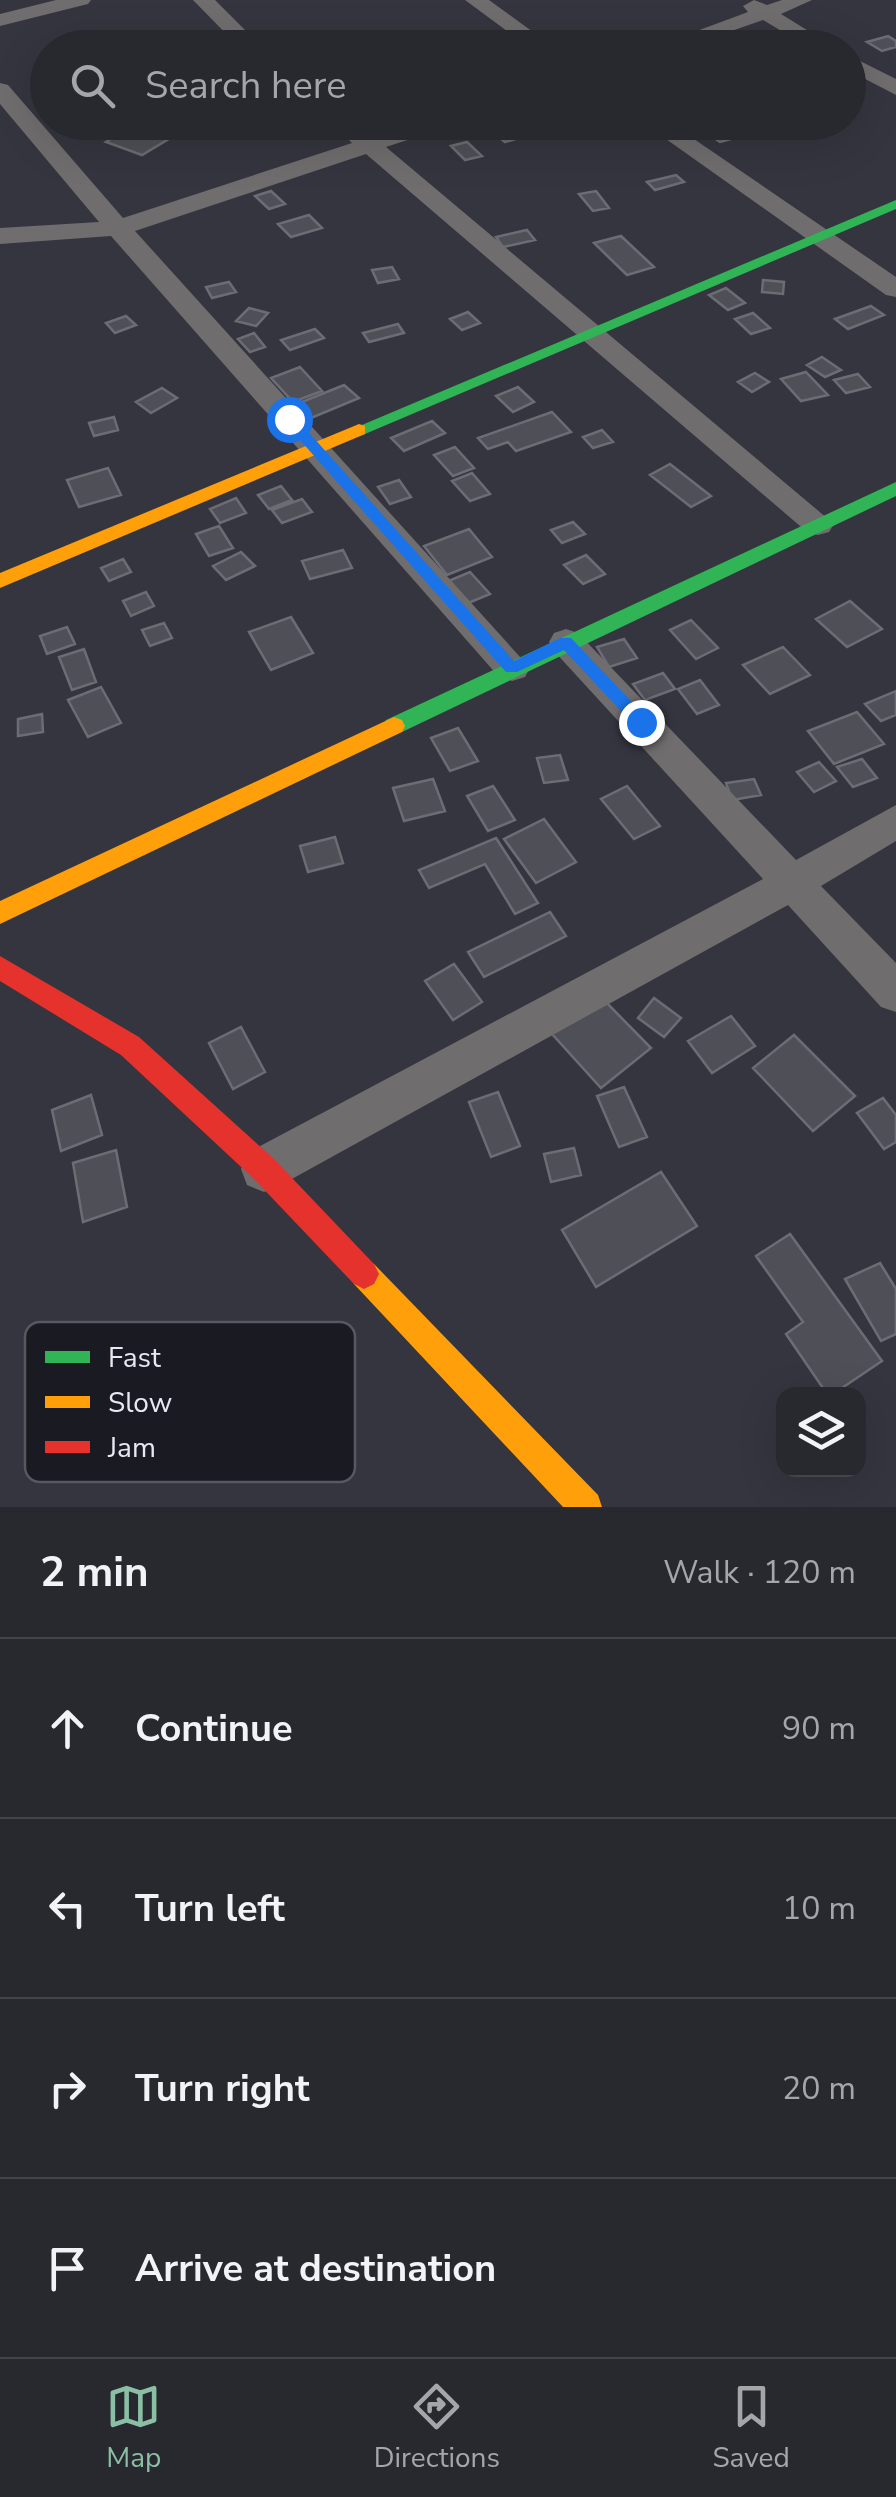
<!DOCTYPE html>
<html lang="en">
<head>
<meta charset="utf-8">
<style>
  :root { --surface:#28282f; --page:#303037; --text:#f1f3f6; --muted:#a5a6aa; --line:#44444b; --accent:#8abfa5 }
  body { margin:0; font-family:"Nunito Sans",sans-serif; background:var(--page); color:var(--text) }
  .controls { position:absolute; right:30px; bottom:30px; display:grid; overflow:hidden; border-radius:20px; box-shadow:0 10px 40px #0002 }
  .controls button { width:90px; height:90px; display:grid; place-items:center; padding:0; border:0; border-bottom:2px solid var(--line); background:var(--surface); color:var(--text); font:50px sans-serif }
  .stop { position:absolute; width:30px; height:30px; margin:-22px; border:8px solid #1a73e8; border-radius:50%; background:#fff }
  .stop.end { background:#1a73e8; border-color:#fff; box-shadow:0 2px 10px #0008 }
  .list { margin:0; padding:0; list-style:none }
  h2 { display:flex; justify-content:space-between; align-items:center; height:130px; margin:0; padding:0 40px; font-size:42px }
  h2 small { font-size:32px; font-weight:400; color:var(--muted) }
  .list li { display:grid; grid-template-columns:65px 1fr auto; gap:30px; align-items:center; box-sizing:border-box; height:180px; padding:0 40px; border-top:2px solid var(--line) }
  .list b { display:block; font-size:38px; white-space:nowrap }
  .list em { font-size:32px; font-style:normal; color:var(--muted) }
  .icon { flex:none; width:55px; height:55px; fill:none; stroke:currentColor; stroke-width:2; stroke-linecap:round; stroke-linejoin:round }
  .map { position:relative; flex:none; width:896px; height:1507px; overflow:hidden }
  .search { position:absolute; background:var(--surface); box-shadow:0 10px 40px #0002; left:30px; right:30px; top:30px; height:110px; display:flex; align-items:center; gap:25px; box-sizing:border-box; padding:0 35px; border-radius:55px; color:var(--muted); font-size:38px }
  .sheet { height:850px; background:var(--surface) }
  nav { display:flex; justify-content:space-around; align-items:center; box-sizing:border-box; height:140px; border-top:2px solid var(--line); background:var(--surface); font-size:28px; color:var(--muted) }
  nav a { display:grid; justify-items:center; gap:5px }
  nav .on { color:var(--accent) }
  .map>svg:first-child { display:block }
</style>
</head>
<body>
<div class="map">
<svg width="896" height="1507" viewBox="0 0 896 1507">
  <rect width="100%" height="100%" fill="#35353f"/>
  <!-- building -->
  <path fill="#4f4f57" stroke="#6c6c74" stroke-width="2.5" d="M170,32L173,41L146,44L142,35Z
    M315,34L321,39L334,35L349,48H310L299,38Z
    M888,36L896,41V47L882,51L867,42Z
    M729,122L746,135L720,142L702,130Z
    M136,124L172,137L142,155L106,142Z
    M501,124L519,138L505,142L488,128Z
    M467,142L482,156L465,160L451,146Z
    M676,175L684,182L655,190L647,182Z
    M271,191L285,204L269,209L255,196Z
    M596,191L609,208L593,211L579,194Z
    M309,215L322,228L291,237L278,224Z
    M527,230L535,240L503,247L496,237Z
    M621,236L654,267L627,275L594,243Z
    M392,267L399,279L378,283L372,270Z
    M763,280L784,282L783,294L762,292Z
    M229,282L236,292L212,298L206,287Z
    M726,288L745,303L728,310L709,295Z
    M871,306L884,315L848,329L835,319Z
    M249,308L268,313L256,326L236,321Z
    M468,312L480,323L462,330L450,319Z
    M753,313L770,328L751,334L735,319Z
    M126,316L136,325L115,333L106,323Z
    M398,324L404,333L369,342L363,333Z
    M315,329L324,338L290,350L281,340Z
    M254,333L265,347L250,352L238,339Z
    M822,357L841,370L825,377L807,365Z
    M300,367L322,391L293,402L271,378Z
    M806,372L828,395L801,401L781,379Z
    M755,373L769,382L752,392L738,382Z
    M858,374L870,387L846,393L834,380Z
    M344,385L359,398L311,418L297,404Z
    M518,387L534,402L513,412L496,396Z
    M162,388L177,398L151,413L136,402Z
    M552,412L571,432L516,451L508,442L488,449L478,438Z
    M114,417L118,430L94,436L89,423Z
    M432,421L445,433L404,451L391,438Z
    M602,430L613,442L593,448L583,437Z
    M455,447L474,468L453,476L434,455Z
    M670,464L711,496L691,507L650,475Z
    M108,468L121,495L79,507L67,480Z
    M472,473L490,494L470,501L452,481Z
    M399,480L411,497L390,504L378,487Z
    M281,486L292,500L269,509L258,495Z
    M236,498L246,513L220,523L210,509Z
    M302,499L312,512L282,523L272,510Z
    M573,522L585,534L562,543L551,530Z
    M219,526L233,548L209,556L196,534Z
    M469,529L492,557L447,575L424,546Z
    M343,550L352,568L310,579L302,561Z
    M241,552L255,566L226,580L213,566Z
    M586,555L605,574L583,584L564,565Z
    M123,559L131,572L109,581L101,568Z
    M470,572L490,594L466,604L446,582Z
    M146,592L154,606L131,616L123,601Z
    M850,601L882,629L847,647L816,619Z
    M291,617L313,653L271,670L249,632Z
    M691,620L718,648L696,659L670,630Z
    M164,623L172,638L150,646L142,630Z
    M67,627L75,644L47,654L40,636Z
    M624,639L637,658L609,667L597,647Z
    M783,647L810,675L770,694L743,665Z
    M84,649L96,682L72,690L59,657Z
    M663,673L675,689L645,700L633,684Z
    M700,680L719,705L697,714L678,689Z
    M101,687L121,723L88,737L68,700Z
    M896,691V715L881,721L865,704Z
    M857,712L884,744L834,764L808,731Z
    M42,714L43,732L18,736V719Z
    M458,728L478,761L450,771L431,738Z
    M560,755L568,780L544,783L537,758Z
    M862,759L877,778L853,787L837,767Z
    M819,762L836,781L814,792L797,772Z
    M433,779L445,811L404,821L393,788Z
    M754,779L761,795L732,800L726,783Z
    M493,786L515,820L488,831L467,796Z
    M627,786L660,826L634,839L601,799Z
    M544,819L576,862L536,883L504,839Z
    M335,837L343,863L308,872L300,846Z
    M496,838L538,903L515,914L485,864L429,888L419,870Z
    M550,912L566,936L484,977L468,952Z
    M454,964L482,1002L453,1020L425,981Z
    M601,997L651,1048L601,1088L552,1034Z
    M654,998L681,1018L664,1037L638,1018Z
    M731,1016L755,1046L712,1073L688,1041Z
    M241,1027L265,1072L233,1089L209,1043Z
    M794,1035L855,1096L813,1131L753,1068Z
    M624,1087L647,1137L619,1147L597,1096Z
    M498,1092L520,1146L491,1157L469,1102Z
    M91,1095L102,1135L61,1151L52,1110Z
    M883,1098L896,1115V1142L884,1149L857,1113Z
    M574,1148L581,1175L551,1182L544,1154Z
    M116,1150L127,1207L83,1222L73,1163Z
    M661,1172L697,1226L596,1287L562,1230Z
    M790,1234L882,1361L833,1394H827L786,1334L803,1322L756,1256Z
    M880,1263L896,1289V1334L881,1341L845,1279Z"/>
  <g fill="none" stroke-linecap="round" stroke-linejoin="round">
    <!-- street -->
    <path fill="#706d6f" fill-rule="evenodd" d="M56,0H91L88,4L0,26V14Z
      M193,0H215L263,48H240Z
      M465,0H489L555,48H530Z
      M754,0L767,5L782,0H812L781,14L836,48H810L763,20L683,48H651L748,12L743,6Z
      M848,55L896,79V95L848,70Z
      M0,83L8,85L123,218L352,143L331,122H357L373,136L414,122H450L447,127L386,147L834,524L829,532L818,535L807,532L366,154L135,231L530,668L525,677L512,681L499,677L111,236L0,244V228L99,222L0,104Z
      M642,122H669L896,277V297L886,295Z
      M566,629L578,633L796,860L896,805V841L821,886L896,963V1012L881,1007L788,905L281,1185L264,1192L247,1185L241,1169L247,1153L763,879L554,651L549,642L554,633Z"/>
    <!-- fast -->
    <path fill="#30b455" fill-rule="evenodd" d="M896,200V209L365,434L359,436L350,430Z
      M896,482V496L402,732H386L383,726L386,720Z"/>
    <!-- slow -->
    <path fill="#ff9f0a" fill-rule="evenodd" d="M359,424L365,426V434L0,588V573Z
      M394,717L402,720L405,726L402,732L0,924V901Z
      M364,1259L374,1264L598,1495L602,1507H563L354,1284L349,1274L354,1264Z"/>
    <!-- jam -->
    <path fill="#e5322d" fill-rule="evenodd" d="M0,956L139,1037L274,1159L374,1264L379,1274L374,1284L364,1289L354,1284L254,1179L121,1055L0,981Z"/>
  </g>
  <!-- route -->
  <path fill="#1a73e8" d="M284,416H294L514,661L560,638H571L647,718V727H636L564,650L517,672H506L284,422Z"/>
  <!-- legend -->
  <rect x="25" y="1322" width="330" height="160" rx="15" fill="#1a1a22" stroke="#585861" stroke-width="2.5"/>
  <rect x="45" y="1351" width="45" height="12" fill="#30b455"/>
  <rect x="45" y="1396" width="45" height="12" fill="#ff9f0a"/>
  <rect x="45" y="1441" width="45" height="12" fill="#e5322d"/>
  <g font-size="28" fill="#e7e8f3">
    <text x="108" y="1367">Fast</text>
    <text x="108" y="1412">Slow</text>
    <text x="108" y="1457">Jam</text>
  </g>
</svg>
<div class="controls">
<button><svg class="icon" aria-label="layers" viewBox="0 0 24 24"><path d="M12 4l9 5-9 5-9-5zM3 14l9 5 9-5"/></svg></button>
</div>
<div class="stop" style="left:289px;top:419px"></div>
<div class="stop end" style="left:641px;top:722px"></div>
<div class="search"><svg class="icon" aria-label="search" viewBox="0 0 24 24"><circle cx="10" cy="10" r="6"/><path d="M15 15l6 6"/></svg>Search here</div>
</div>
<section class="sheet">
<h2>2 min<small>Walk · 120 m</small></h2>
<ul class="list">
<li><svg class="icon" aria-label="ahead" viewBox="0 0 24 24"><path d="M12 20V5M6 11l6-6 6 6"/></svg><div><b>Continue</b></div><em>90 m</em></li>
<li><svg class="icon" aria-label="left" viewBox="0 0 24 24"><path d="M17 20v-9H6M10 6l-5 5 5 5"/></svg><div><b>Turn left</b></div><em>10 m</em></li>
<li><svg class="icon" aria-label="right" viewBox="0 0 24 24"><path d="M7 20v-9h11M14 6l5 5-5 5"/></svg><div><b>Turn right</b></div><em>20 m</em></li>
<li><svg class="icon" aria-label="arrive" viewBox="0 0 24 24"><path d="M6 21V4h12l-3 4 3 4H6"/></svg><div><b>Arrive at destination</b></div></li>
</ul>
</section>
<nav>
<a class="on"><svg class="icon" aria-label="map" viewBox="0 0 24 24"><path d="M3 6l6-2 6 2 6-2v14l-6 2-6-2-6 2zM9 4v14M15 6v14"/></svg>Map</a>
<a><svg class="icon" aria-label="directions" viewBox="0 0 24 24"><path d="M12 3l9 9-9 9-9-9zM9 14v-3h6M13 9l2 2-2 2"/></svg>Directions</a>
<a><svg class="icon" aria-label="saved" viewBox="0 0 24 24"><path d="M7 4h10v16l-5-4-5 4z"/></svg>Saved</a>
</nav>
</body>
</html>
